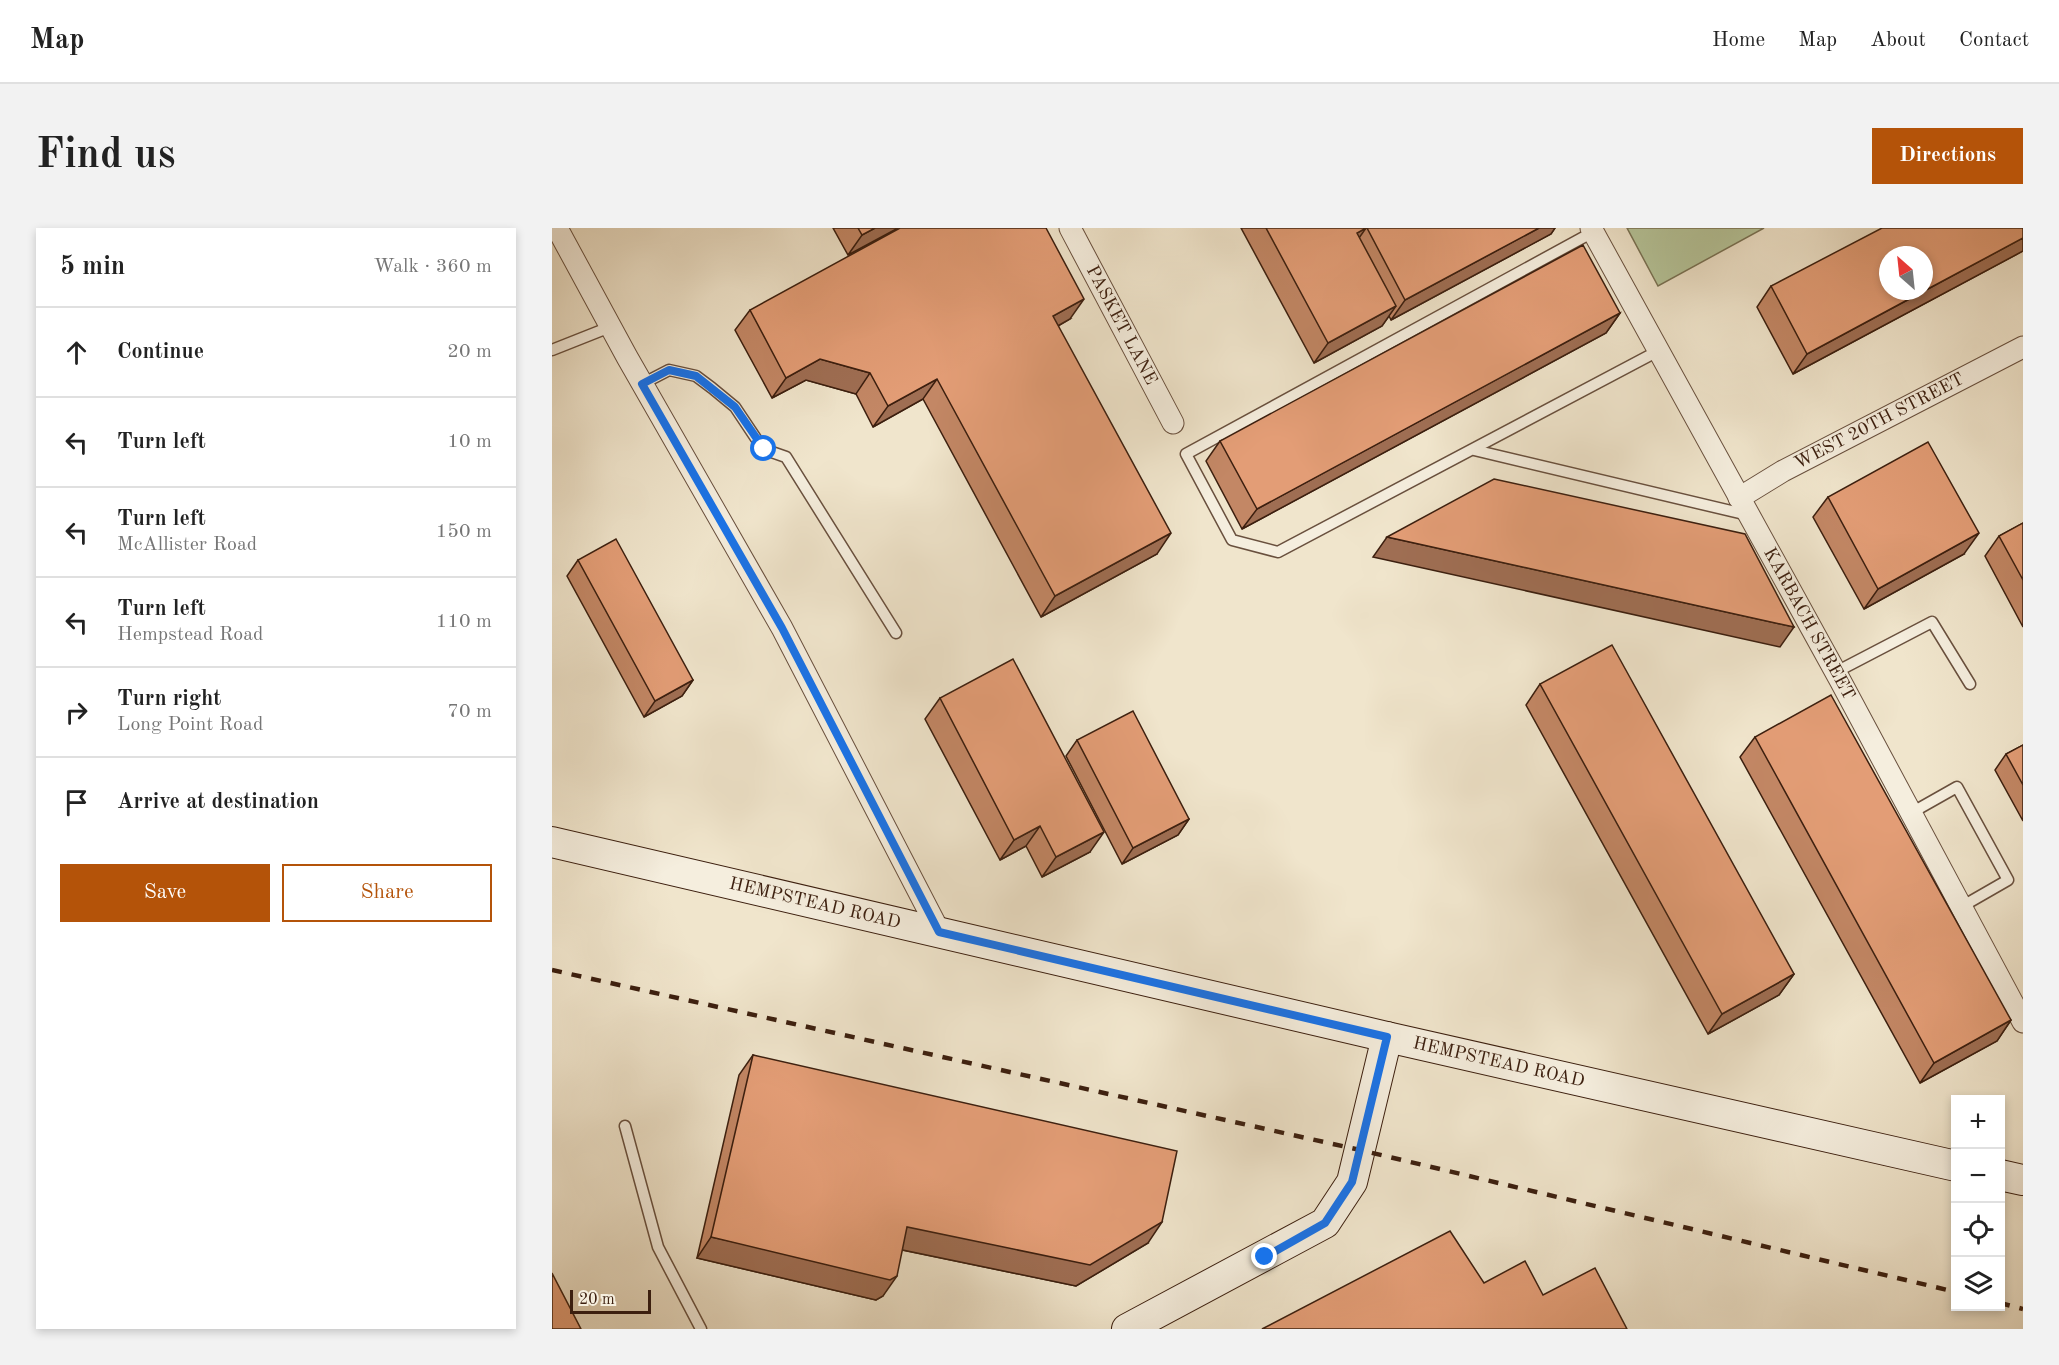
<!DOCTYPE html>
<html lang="en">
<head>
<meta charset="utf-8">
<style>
  :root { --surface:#fff; --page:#f2f2f2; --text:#222; --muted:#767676; --line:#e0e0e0; --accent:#b45309 }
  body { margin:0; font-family:"Old Standard TT",serif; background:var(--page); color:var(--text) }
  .controls { position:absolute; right:18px; bottom:18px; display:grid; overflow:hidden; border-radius:0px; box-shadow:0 3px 9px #0003 }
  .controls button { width:54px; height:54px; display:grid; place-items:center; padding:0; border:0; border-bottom:2px solid var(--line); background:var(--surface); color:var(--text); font:30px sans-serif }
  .compass { position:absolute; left:1327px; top:18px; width:54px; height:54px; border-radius:50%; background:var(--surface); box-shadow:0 3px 9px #0003; rotate:333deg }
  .scale { position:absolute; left:18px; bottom:15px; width:81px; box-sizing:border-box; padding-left:6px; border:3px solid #3c1f0f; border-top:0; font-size:16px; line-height:21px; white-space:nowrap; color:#3c1f0f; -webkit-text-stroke:4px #f5eede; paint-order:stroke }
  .stop { position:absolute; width:18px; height:18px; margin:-14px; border:4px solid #1a73e8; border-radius:50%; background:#fff }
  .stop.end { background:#1a73e8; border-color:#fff; box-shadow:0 2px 6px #0008 }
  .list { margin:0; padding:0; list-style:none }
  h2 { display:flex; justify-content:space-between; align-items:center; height:78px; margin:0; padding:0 24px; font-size:26px }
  h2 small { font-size:20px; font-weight:400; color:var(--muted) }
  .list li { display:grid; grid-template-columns:39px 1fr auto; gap:18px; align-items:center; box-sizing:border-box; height:90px; padding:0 24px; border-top:2px solid var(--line) }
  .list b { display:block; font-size:22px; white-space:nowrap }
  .list p { margin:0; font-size:20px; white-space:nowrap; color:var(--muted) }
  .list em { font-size:20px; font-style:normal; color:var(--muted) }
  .actions { display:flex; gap:12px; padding:18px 24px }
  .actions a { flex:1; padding:14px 0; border:2px solid var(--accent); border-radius:0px; text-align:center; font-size:21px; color:var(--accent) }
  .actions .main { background:var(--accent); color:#fff }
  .icon { flex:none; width:33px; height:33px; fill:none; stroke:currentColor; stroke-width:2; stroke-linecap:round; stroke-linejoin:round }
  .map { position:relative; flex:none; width:1471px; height:1101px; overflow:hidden; border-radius:0px }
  header { display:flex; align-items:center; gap:36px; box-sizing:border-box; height:84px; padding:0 30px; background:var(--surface); border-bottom:2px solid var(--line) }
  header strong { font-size:28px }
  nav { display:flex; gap:33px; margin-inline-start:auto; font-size:21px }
  .intro { display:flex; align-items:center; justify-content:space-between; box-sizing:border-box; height:144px; padding:0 36px }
  h1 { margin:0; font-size:42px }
  .button { padding:15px 27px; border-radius:0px; background:var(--accent); color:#fff; font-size:21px; font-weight:700 }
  main { display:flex; gap:36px; padding:0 36px }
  aside { flex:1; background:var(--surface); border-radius:0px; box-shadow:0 3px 9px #0003 }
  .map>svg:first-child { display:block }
</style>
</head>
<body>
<header>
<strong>Map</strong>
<nav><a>Home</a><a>Map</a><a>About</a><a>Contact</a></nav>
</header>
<div class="intro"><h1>Find us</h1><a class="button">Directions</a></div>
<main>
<aside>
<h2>5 min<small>Walk · 360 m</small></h2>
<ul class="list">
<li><svg class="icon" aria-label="ahead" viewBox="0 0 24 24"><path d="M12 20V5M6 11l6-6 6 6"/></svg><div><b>Continue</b></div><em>20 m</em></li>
<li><svg class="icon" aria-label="left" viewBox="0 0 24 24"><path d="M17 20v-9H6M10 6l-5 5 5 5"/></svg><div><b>Turn left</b></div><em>10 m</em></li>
<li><svg class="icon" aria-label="left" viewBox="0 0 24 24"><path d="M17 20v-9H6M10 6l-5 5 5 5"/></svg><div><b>Turn left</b><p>McAllister Road</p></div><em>150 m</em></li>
<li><svg class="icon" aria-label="left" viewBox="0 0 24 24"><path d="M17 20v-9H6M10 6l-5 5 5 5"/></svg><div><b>Turn left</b><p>Hempstead Road</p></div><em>110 m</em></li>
<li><svg class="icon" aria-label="right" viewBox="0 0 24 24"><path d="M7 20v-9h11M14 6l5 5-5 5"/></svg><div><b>Turn right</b><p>Long Point Road</p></div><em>70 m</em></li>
<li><svg class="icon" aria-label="arrive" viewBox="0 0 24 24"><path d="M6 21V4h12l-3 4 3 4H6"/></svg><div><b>Arrive at destination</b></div></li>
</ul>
<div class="actions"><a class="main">Save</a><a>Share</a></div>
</aside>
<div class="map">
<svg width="1471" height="1101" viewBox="0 0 1471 1101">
  <rect width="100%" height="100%" fill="#f0e5cc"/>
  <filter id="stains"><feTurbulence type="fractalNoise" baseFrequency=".00333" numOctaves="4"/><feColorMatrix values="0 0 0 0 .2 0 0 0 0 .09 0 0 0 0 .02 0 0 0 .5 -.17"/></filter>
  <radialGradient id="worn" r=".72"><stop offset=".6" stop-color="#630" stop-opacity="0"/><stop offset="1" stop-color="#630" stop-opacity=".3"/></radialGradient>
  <!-- green -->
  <path fill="#b6c59a" stroke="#797254" stroke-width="1.5" d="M1075,0H1212L1106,58Z"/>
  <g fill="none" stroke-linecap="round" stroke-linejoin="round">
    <defs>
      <path id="lane" d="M1041,4L634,226L680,312L726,324L1106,123
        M0,122L58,99
        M90,156L117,142L144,148L160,160L183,179L211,221L234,229L344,405
        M922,222L1196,287
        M1284,444L1380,394L1418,456
        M1359,585L1405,559L1456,652L1409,679
        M73,898L106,1019L149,1101"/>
      <g id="street">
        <path d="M5,0L75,129L230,400L387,703"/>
        <path id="s1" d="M518,0L621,195"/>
        <path id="s2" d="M1039,0L1289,454L1471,794"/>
        <path id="s3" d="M1187,270L1231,243L1471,119"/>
      </g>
      <g id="secondary">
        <path id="s4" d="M0,614L835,809L1404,938"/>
        <path d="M1448,947L1471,952"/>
        <path d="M575,1101L773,995L800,954L835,809"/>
      </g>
    </defs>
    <!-- lane casing -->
    <use href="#lane" stroke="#69503e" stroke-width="13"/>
    <!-- street casing -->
    <use href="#street" stroke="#69503e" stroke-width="23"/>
    <!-- secondary casing -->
    <use href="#secondary" stroke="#3c1f0f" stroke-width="32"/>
    <!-- lane -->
    <use href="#lane" stroke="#f5eede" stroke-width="10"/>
    <!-- street -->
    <use href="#street" stroke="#f5eede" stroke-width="21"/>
    <!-- secondary -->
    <use href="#secondary" stroke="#f5eede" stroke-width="30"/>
    <!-- rail -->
    <path stroke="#3c1f0f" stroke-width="4.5" stroke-dasharray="10 10" stroke-linecap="butt" d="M0,742L808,922L1404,1064
      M1448,1075L1471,1081"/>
  </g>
  <!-- wall -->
  <path fill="#c38765" stroke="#3c1f0f" stroke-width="1.5" d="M281,0H346L296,27Z
    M689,0H1003L999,6L839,92L837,88L830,98L762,135Z
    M1471,0V23L1241,146L1205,79L1219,58Z
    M198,82L518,91L506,98L605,326L489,389L371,171L321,199L304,166L254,152L220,170L183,102Z
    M1068,85L1054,105L690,301L654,233L668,213Z
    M1276,269L1412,326L1312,381L1261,289Z
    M1471,295V399L1433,328L1447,308Z
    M26,332L141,452L130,468L92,489L15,348Z
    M988,456L1242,746L1227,767L1156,806L974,477Z
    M388,470L538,624L490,649L474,618L448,632L373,491Z
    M1203,509L1459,792L1445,813L1368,855L1188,529Z
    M525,512L637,591L626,607L570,636L514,528Z
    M1471,517V593L1443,542L1454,526Z
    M201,827L596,1015L524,1058L350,1022L331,1068L324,1072L145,1030L187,847Z"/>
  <!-- shaded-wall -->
  <path fill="#9f6e53" stroke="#3c1f0f" stroke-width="1.5" d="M323,0H346L296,27L310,7Z
    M814,0L800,20L805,5Z
    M987,0H1003L999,6L839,92L853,72Z
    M1471,10V23L1241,146L1255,126Z
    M532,71L518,91L486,109L501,88Z
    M844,78L830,98L762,135L776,115Z
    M1068,85L1054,105L690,301L705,281Z
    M268,131L318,145L304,166L254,152L220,170L234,150Z
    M385,151L371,171L321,199L336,178Z
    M619,305L605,326L489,389L503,368Z
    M1427,305L1412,326L1312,381L1326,361Z
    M835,309L1242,399L1228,419L821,329Z
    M141,452L130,468L92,489L103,473Z
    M637,591L626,607L570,636L581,620Z
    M488,598L474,618L448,632L462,612Z
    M552,604L538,624L490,649L504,629Z
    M1242,746L1227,767L1156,806L1170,786Z
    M1459,792L1445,813L1368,855L1382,835Z
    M610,994L596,1015L524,1058L341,1020L355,999Z
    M159,1009L345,1048L331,1068L324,1072L145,1030Z"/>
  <!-- building -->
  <path fill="#e39d76" stroke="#3c1f0f" stroke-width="1.5" d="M306,0H323L310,7Z
    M348,0H494L532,71L501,88L619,305L503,368L385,151L336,178L318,145L268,131L234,150L198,82Z
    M714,0H814L805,5L844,78L776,115Z
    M815,0H987L853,72Z
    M1330,0H1471V10L1372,63V27H1336V63H1372L1255,126L1219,58Z
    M1031,17L1068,85L705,281L668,213Z
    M1376,214L1427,305L1326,361L1276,269Z
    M942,251L1193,306L1242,399L835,309Z
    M1471,295V352L1447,308Z
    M64,311L141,452L103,473L26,332Z
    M1060,417L1242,746L1170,786L988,456Z
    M461,431L552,604L504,629L488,598L462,612L388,470Z
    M1279,467L1459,792L1382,835L1203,509Z
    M581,483L637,591L581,620L525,512Z
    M1471,517V557L1454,526Z
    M201,827L625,923L610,994L538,1037L355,999L345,1048L338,1052L159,1009Z
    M898,1003L932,1055L973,1033L991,1067L1043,1040L1075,1101H710Z
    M0,1045L29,1101H0Z"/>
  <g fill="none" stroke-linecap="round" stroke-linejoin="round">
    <!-- route -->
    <path stroke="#1a73e8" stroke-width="8" d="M212,221L183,179L144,148L117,142L90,156L230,400L387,704L835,809L800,954L773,995L713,1029"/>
  </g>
  <g text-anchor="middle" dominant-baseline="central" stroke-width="4.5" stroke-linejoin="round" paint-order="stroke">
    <!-- street labels -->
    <g font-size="18" fill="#3c1f0f" stroke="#f5eede">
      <text stroke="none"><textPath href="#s1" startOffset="110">PASKET LANE</textPath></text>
      <text stroke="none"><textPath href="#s3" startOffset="160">WEST 20TH STREET</textPath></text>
      <text stroke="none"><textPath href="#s2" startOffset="452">KARBACH STREET</textPath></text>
      <text stroke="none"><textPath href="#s4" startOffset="270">HEMPSTEAD ROAD</textPath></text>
      <text stroke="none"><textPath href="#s4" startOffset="972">HEMPSTEAD ROAD</textPath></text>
    </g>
  </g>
  <rect width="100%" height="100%" filter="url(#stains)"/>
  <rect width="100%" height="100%" fill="url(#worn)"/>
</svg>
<div class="controls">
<button>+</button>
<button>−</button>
<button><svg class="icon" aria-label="locate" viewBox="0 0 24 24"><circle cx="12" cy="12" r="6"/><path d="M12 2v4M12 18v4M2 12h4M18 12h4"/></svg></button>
<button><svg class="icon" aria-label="layers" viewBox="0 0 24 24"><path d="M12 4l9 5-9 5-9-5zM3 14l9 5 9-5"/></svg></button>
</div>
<svg class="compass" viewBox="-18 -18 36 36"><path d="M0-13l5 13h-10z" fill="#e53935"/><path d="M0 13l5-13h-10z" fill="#767676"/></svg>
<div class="scale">20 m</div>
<div class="stop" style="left:212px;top:221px"></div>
<div class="stop end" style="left:713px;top:1029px"></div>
</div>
</main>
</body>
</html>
